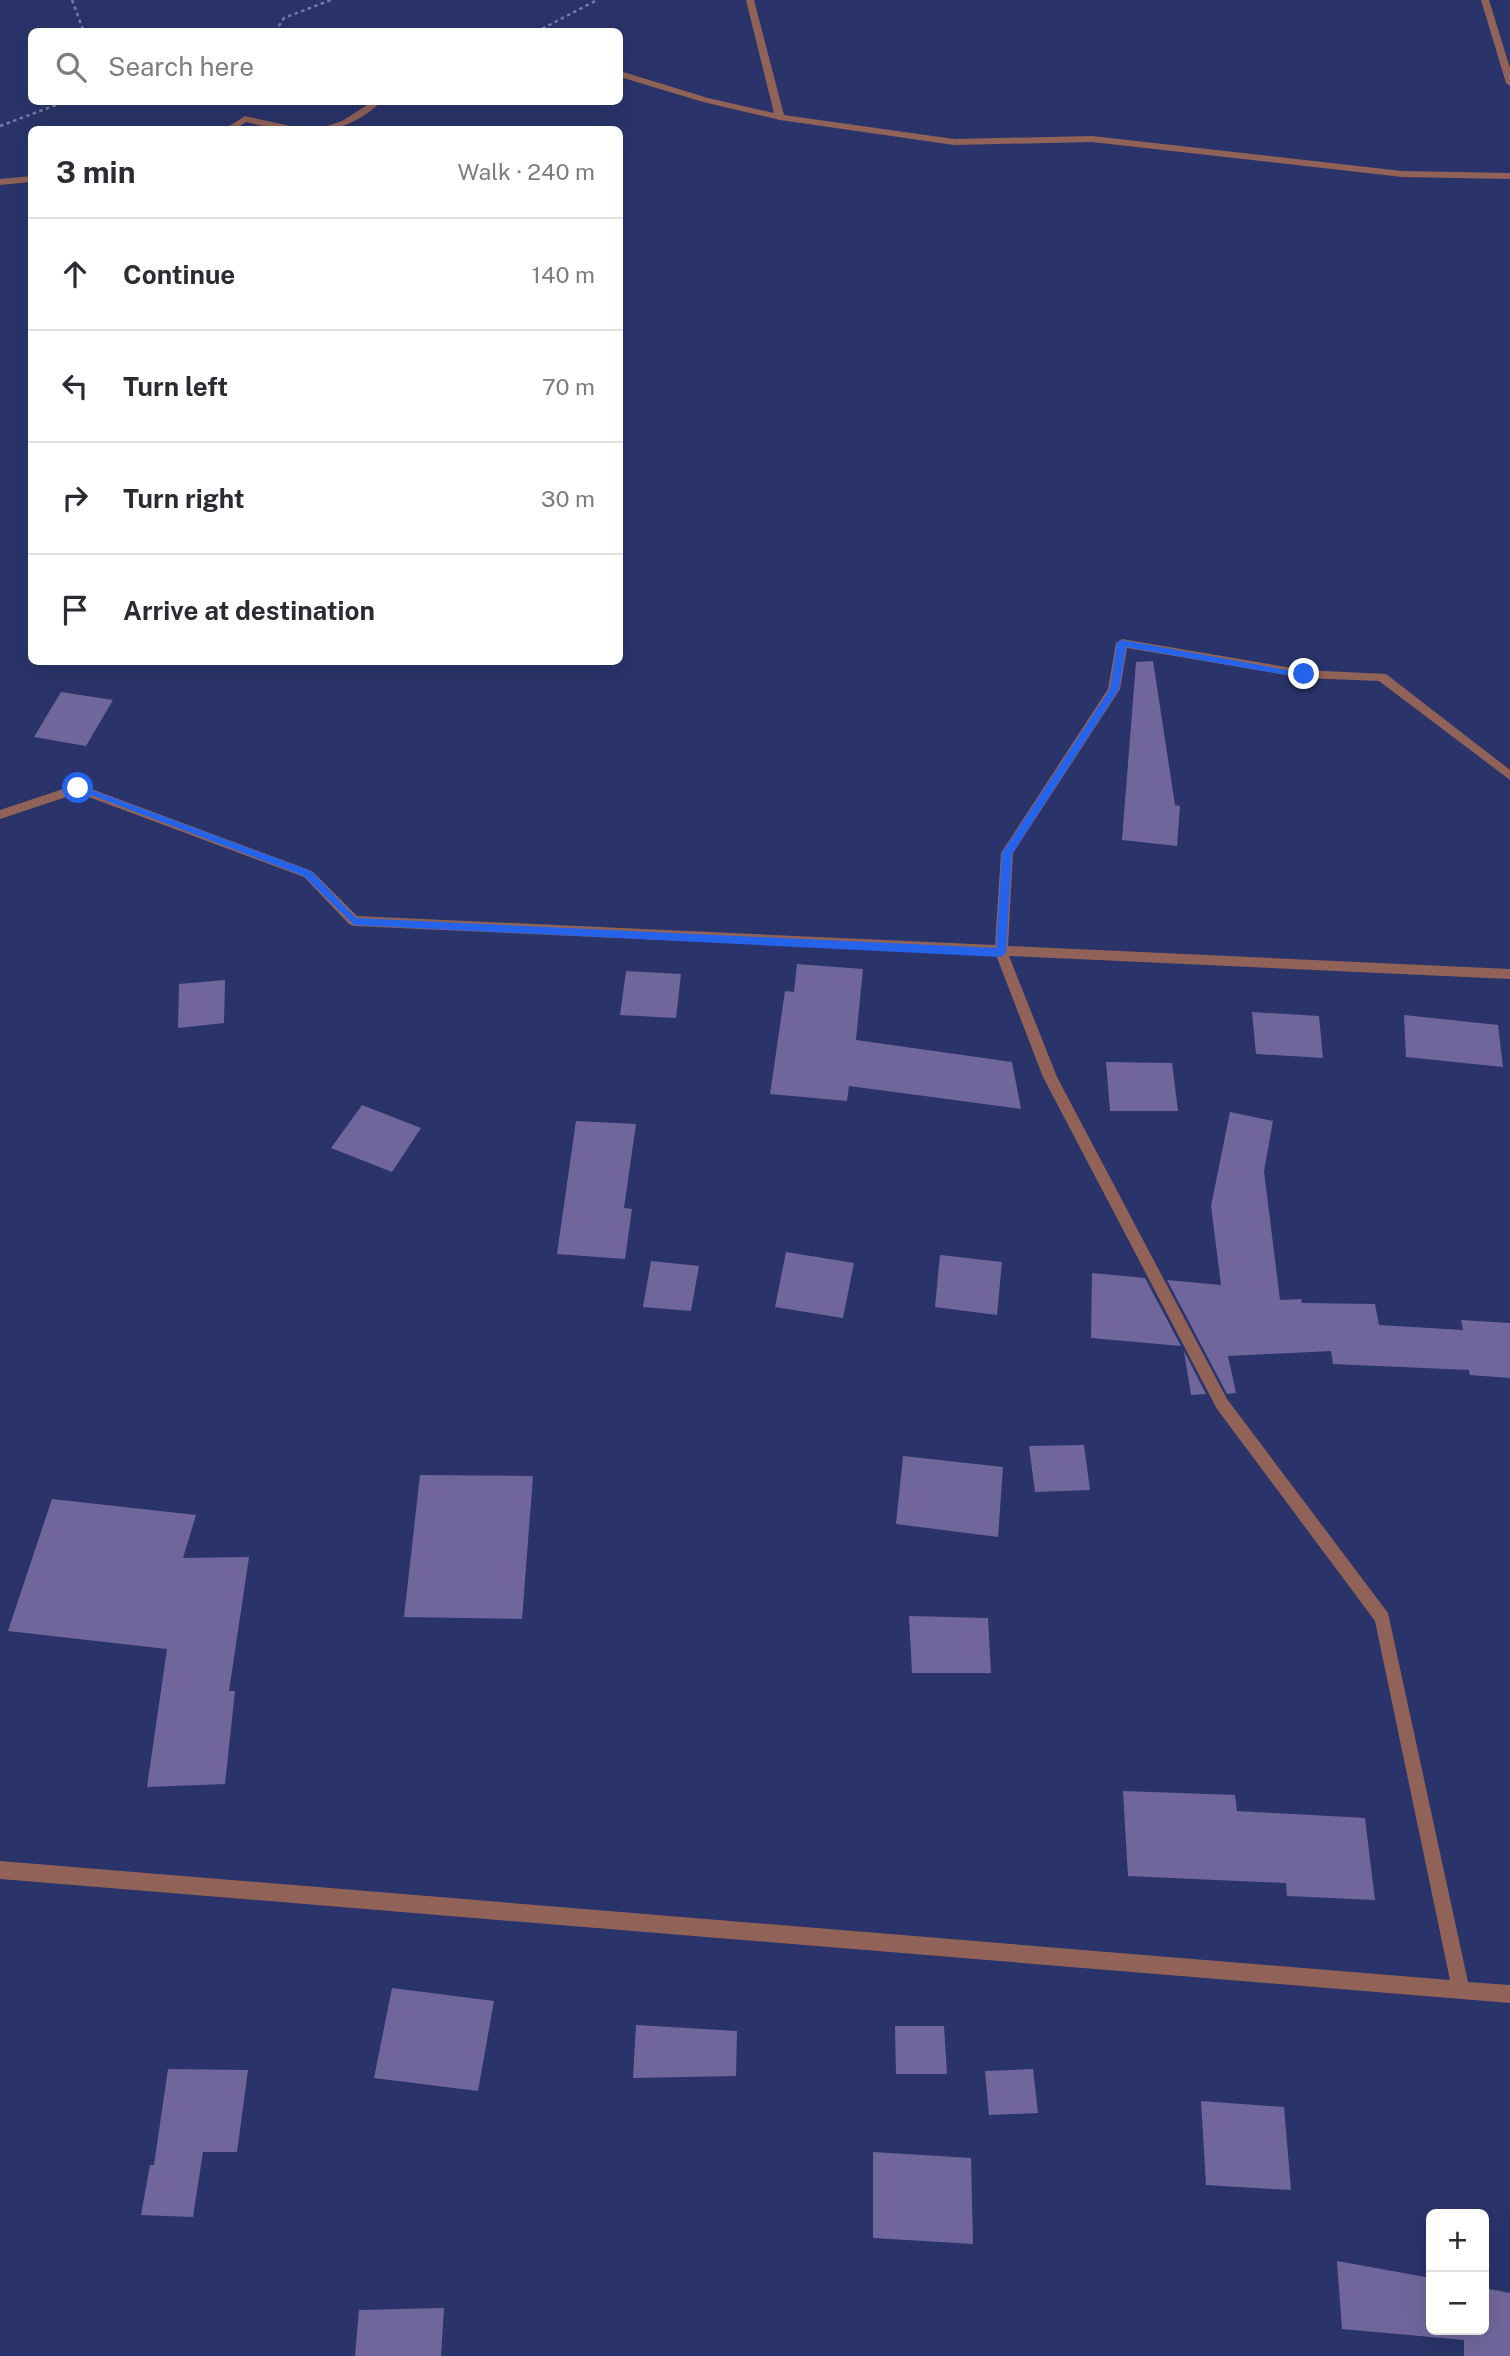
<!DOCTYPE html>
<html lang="en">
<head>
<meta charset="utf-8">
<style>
  :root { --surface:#fff; --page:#f2f2f3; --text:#2b2b33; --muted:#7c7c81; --line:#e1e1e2 }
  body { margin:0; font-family:"Public Sans",sans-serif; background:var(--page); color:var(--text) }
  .controls { position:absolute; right:21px; bottom:21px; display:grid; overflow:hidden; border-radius:10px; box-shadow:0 7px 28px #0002 }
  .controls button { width:63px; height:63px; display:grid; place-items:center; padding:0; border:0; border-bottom:2px solid var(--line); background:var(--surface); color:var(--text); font:35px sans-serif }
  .stop { position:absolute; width:21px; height:21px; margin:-16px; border:5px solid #2563eb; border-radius:50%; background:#fff }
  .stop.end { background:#2563eb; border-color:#fff; box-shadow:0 2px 7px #0008 }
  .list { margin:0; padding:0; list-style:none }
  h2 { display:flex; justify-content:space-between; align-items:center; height:91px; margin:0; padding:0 28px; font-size:30px }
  h2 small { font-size:23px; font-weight:400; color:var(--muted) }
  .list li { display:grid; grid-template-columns:46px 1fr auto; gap:21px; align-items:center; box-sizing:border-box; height:112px; padding:0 28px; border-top:2px solid var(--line) }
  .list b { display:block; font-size:26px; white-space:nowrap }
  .list em { font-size:23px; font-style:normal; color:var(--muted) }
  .icon { flex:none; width:38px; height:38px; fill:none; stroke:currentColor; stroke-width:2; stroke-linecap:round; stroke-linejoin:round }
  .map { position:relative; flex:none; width:1510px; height:2356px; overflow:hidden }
  .search { position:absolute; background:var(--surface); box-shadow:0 7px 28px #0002; left:28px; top:28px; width:595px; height:77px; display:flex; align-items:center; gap:18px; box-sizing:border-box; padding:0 24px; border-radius:10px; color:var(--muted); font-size:26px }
  .panel { position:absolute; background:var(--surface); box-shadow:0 7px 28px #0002; left:28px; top:126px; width:595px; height:539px; border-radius:10px }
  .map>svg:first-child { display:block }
</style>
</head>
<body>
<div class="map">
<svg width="1510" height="2356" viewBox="0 0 1510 2356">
  <rect width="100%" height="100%" fill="#2a346a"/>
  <!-- building -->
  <path fill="#71669b" d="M1153,661L1175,805L1180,806L1177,846L1122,840L1136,662Z
    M61,692L113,700L86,746L34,737Z
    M797,964L863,969L856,1040L1012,1062L1021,1109L849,1086L847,1101L770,1094L785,991L794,992Z
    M626,971L681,974L676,1018L620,1015Z
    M225,980L224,1023L178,1028L179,984Z
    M1252,1012L1319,1016L1323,1058L1256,1054Z
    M1404,1015L1498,1025L1503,1067L1406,1057Z
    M1106,1062L1172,1063L1178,1111H1110Z
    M362,1105L421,1128L392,1172L331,1148Z
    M1230,1112L1273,1121L1264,1171L1280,1300L1301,1299L1302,1303L1375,1304L1379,1325L1463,1330L1461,1320L1510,1323V1378L1470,1375L1469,1370L1333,1364L1331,1351L1228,1356L1236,1393L1227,1394L1167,1280L1221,1285L1211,1206Z
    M576,1121L636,1124L624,1208L632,1209L625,1259L557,1254Z
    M786,1252L854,1263L843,1318L775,1307Z
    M940,1255L1002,1262L997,1315L935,1307Z
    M651,1261L699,1266L691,1311L643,1307Z
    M1092,1273L1145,1278L1181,1346L1091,1338Z
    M1184,1351L1206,1394L1191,1395Z
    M1084,1445L1090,1490L1035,1492L1029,1446Z
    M903,1456L1003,1467L998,1537L896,1524Z
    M420,1475L533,1476L522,1619L404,1617Z
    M52,1499L196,1515L183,1558L249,1557L229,1691H235L225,1784L147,1787L167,1649L8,1631Z
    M909,1616L988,1618L991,1673H912Z
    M1123,1791L1235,1795L1237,1811L1365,1818L1375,1900L1287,1896L1286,1883L1128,1876Z
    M392,1988L494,2001L478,2091L374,2078Z
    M636,2025L737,2031L736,2076L633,2078Z
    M895,2026H944L947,2074H896Z
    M168,2069L248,2070L237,2152H203L193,2217L141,2215L150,2165H154Z
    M1033,2069L1038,2113L989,2115L985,2071Z
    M1201,2101L1284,2107L1291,2190L1206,2185Z
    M873,2152L971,2158L973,2244L873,2238Z
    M1337,2261L1431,2278V2330H1484V2288L1510,2293V2356H1464V2340L1342,2329Z
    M444,2308L441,2356H355L359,2310Z"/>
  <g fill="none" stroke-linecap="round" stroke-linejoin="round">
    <!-- path -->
    <path stroke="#737da9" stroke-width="2.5" stroke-dasharray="3.5 3.5" stroke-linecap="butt" d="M72,0L84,32
      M275,32L284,18L331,0
      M536,32L597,0
      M0,126L64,102"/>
    <!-- street -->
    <path fill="#916257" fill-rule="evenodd" d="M746,0H754L784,115L954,139L1092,136L1402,171L1510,173V179L1402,177L1092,142L954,145L780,120L703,102L620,77V71L708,98L774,113Z
      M1481,0H1489L1510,68V86L1506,83Z
      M372,102H381C362,120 341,130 315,130L342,121Z
      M245,116L295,127L299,130H280L246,122L234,130H223Z
      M32,176V182L0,185V179Z
      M1122,639L1304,670L1386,674L1510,770V780L1379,681L1304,678L1127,648L1120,689L1013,853L1008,946L1510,969V979L1009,956L1057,1077L1227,1399L1388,1613L1468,1982L1510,1985V2003L0,1879V1861L1450,1980L1375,1621L1217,1409L1043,1077L996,955L354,926L349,924L304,877L78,793L0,819V810L78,784L312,871L357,916L995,945L1001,853L1108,689L1116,643Z"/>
  </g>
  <!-- route -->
  <path fill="#2563eb" d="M1122,640L1309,674L1304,678L1126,647L1119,689L1012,854L1006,953L1001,957L354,925L304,876L73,788L81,786L311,871L356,918L996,948L1002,853L1110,689L1117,643Z"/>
</svg>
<div class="controls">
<button>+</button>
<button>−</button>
</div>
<div class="stop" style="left:78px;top:788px"></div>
<div class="stop end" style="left:1304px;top:674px"></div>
<div class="search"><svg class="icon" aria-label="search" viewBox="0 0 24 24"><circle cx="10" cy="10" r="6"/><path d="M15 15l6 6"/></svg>Search here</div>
<section class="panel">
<h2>3 min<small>Walk · 240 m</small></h2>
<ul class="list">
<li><svg class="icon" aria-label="ahead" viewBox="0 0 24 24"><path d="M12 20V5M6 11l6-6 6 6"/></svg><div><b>Continue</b></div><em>140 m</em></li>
<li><svg class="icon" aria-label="left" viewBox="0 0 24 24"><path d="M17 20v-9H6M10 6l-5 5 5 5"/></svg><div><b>Turn left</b></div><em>70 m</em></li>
<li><svg class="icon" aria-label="right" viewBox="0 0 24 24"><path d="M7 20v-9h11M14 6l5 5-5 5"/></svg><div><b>Turn right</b></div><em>30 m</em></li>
<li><svg class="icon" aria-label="arrive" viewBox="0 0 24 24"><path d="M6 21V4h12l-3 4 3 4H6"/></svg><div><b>Arrive at destination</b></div></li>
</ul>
</section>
</div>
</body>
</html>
